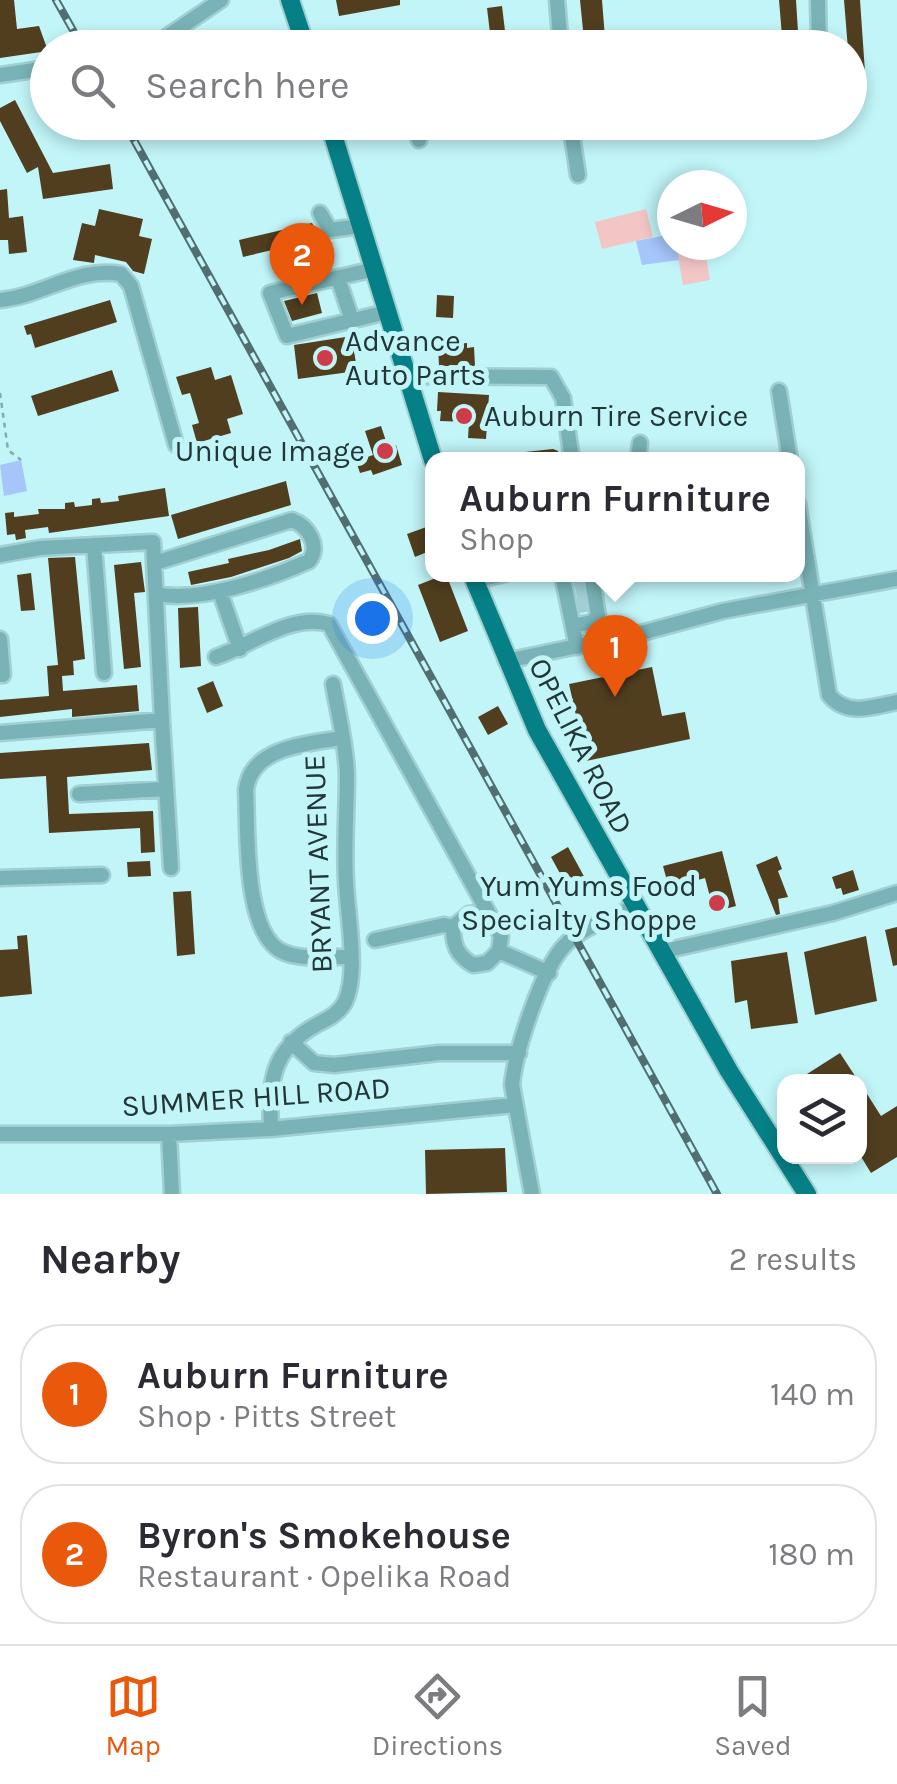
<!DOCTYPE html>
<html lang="en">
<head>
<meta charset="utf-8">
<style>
  :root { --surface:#fff; --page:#f2f2f3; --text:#2b2b33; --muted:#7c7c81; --line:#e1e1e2; --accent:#ea580c }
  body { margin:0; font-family:Karla,sans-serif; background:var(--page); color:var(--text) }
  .controls { position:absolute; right:30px; bottom:30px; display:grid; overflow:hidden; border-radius:20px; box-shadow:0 5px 15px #0003 }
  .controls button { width:90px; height:90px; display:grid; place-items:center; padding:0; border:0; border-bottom:2px solid var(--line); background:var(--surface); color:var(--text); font:50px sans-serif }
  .compass { position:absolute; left:657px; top:170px; width:90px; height:90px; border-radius:50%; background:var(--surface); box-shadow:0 5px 15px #0003; rotate:85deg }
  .you { position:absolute; left:372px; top:618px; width:35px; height:35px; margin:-25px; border:8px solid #fff; border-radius:50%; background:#1a73e8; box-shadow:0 0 0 15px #1a73e833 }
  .badge { display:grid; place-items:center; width:65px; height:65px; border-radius:50%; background:var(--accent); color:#fff; font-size:32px; font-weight:700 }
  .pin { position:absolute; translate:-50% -82px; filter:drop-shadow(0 2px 5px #0008) }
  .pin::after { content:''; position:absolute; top:52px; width:35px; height:30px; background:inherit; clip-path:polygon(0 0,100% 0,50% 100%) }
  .popup { position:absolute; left:425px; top:452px; width:380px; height:130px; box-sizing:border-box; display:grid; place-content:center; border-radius:20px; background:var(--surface); filter:drop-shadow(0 2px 8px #0005); font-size:32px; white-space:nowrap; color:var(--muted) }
  .popup b { font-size:38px; color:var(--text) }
  .popup::after { content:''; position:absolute; left:50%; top:100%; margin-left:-20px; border:20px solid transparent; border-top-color:var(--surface) }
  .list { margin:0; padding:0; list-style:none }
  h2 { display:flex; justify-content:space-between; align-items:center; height:130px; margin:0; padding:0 40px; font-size:42px }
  h2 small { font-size:32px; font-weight:400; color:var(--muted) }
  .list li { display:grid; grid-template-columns:65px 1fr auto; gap:30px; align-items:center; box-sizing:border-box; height:140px; margin:0 20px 20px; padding:0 20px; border:2px solid var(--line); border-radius:40px }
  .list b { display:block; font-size:38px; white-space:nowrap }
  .list p { margin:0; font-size:32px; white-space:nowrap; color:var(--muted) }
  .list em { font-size:32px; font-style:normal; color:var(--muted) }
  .icon { flex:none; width:55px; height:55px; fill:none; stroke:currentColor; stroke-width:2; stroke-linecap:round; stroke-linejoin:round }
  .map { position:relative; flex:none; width:897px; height:1194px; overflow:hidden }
  .search { position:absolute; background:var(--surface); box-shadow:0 5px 15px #0003; left:30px; right:30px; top:30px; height:110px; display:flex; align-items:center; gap:25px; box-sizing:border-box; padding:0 35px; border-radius:55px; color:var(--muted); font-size:38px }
  .sheet { height:450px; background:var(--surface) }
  nav { display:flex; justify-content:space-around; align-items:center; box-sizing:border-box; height:140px; border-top:2px solid var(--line); background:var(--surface); font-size:28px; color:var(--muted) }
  nav a { display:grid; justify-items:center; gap:5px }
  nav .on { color:var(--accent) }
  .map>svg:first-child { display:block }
</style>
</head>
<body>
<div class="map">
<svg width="897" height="1194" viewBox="0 0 897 1194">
  <rect width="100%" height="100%" fill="#c1f5f8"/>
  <!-- green -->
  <path fill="#f2c6c5" d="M646,209L653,237L602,249L595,222Z
    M676,245H704L710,280L683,285Z"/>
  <!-- water -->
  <path fill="#a6c5f9" d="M672,234V245H676L679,260L642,265L636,241Z
    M21,460L27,491L4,496L0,465Z"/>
  <!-- building -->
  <path fill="#503e1f" d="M0,0H14L17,29L39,26L48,51L0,58Z
    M336,0H400V5L339,16Z
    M580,0H602L605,38L584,40Z
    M779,0H796L799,48H783Z
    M844,0H860L865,72L850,74Z
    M502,6L505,31L490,33L487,8Z
    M15,100L53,173L110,164L113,189L43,199L38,167L27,173L0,121V108Z
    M7,189L9,218L23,216L27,252L9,254L8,240H0V190Z
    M99,209L143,219L139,236L152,239L144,274L133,271L126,262L95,255L94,263L73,260L82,223L95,226Z
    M312,223L321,240L304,244L305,250L295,252L293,245L243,257L239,240Z
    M317,293L322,313L292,321L284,301Z
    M437,295L454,296L453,318L436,317Z
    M110,300L117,322L35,348L31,334L27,335L24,326Z
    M352,336L357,371L298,379L294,345Z
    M467,343V348L474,347L475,366H439L438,345Z
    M211,367L215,380L231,375L243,414L227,419L231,433L197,443L192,425L199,423L190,393L182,395L176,377Z
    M112,370L119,391L38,416L31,396Z
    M438,392L489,395L486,439L468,438L469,422L440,421L441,411H437Z
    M381,426L388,447L396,445L402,465L373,475L371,470L360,473L356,461L373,455L365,431Z
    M553,449L558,451L559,460H517L516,453Z
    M286,481L291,505L178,539L171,515Z
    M165,488L169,516L49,533L48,527L25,530L26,538L16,540L15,534L7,535L5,513L14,512V517L39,514L38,509H65V503L74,502L75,507L92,505V499L100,498L101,503L119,501L118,496Z
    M432,525V550L415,557L407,534Z
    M300,539L302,551L289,558L231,577L191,585L188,572L229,563L228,559L269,550Z
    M75,557L85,659L73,661L74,675L62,676L63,691L137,685L139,711L72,717V709L0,717V700L49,696L47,666L58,665L48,558Z
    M141,562L145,592L134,593L141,667L124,669L114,565Z
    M31,573L35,610L21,611L17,575Z
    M446,574L468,631L440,642L418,585Z
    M198,607L201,666L180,668L178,608Z
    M652,667L662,716L685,712L690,739L586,761L569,684Z
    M213,681L223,706L207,713L197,688Z
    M498,706L508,724L488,735L478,717Z
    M149,743L152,770L67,777L69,814L153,811L155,852L141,853L140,828L49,833L46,776L0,779V753Z
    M568,847L592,891L575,901L551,857Z
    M722,851L736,906L714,912L705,878L669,888L663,866Z
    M777,856L782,869L778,871L788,897L778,899L780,914L776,915L756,865Z
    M150,861L151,876L128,877L127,862Z
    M853,870L859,890L843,895L841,888L836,889L832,877Z
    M191,891L195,954L177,956L173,892Z
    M897,927V965L893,966L885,930Z
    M27,935L32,994L0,997V950L18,949L17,936Z
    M866,936L877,1001L815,1015L804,952Z
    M787,952L798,1023L751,1029L747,1000L735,1003L731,961Z
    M840,1053L859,1082H812L807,1074Z
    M860,1083L881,1116L897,1106V1157L871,1173L860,1155Z
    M505,1148L507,1192L426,1194L425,1150Z"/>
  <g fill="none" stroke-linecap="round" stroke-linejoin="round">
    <!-- minor-tunnel -->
    <path stroke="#a1cfd2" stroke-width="14" stroke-dasharray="14 7" stroke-linecap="butt" d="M573,579L586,577
      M576,593L588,591
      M578,606L590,604"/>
    <defs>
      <path id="minor" d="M557,0L561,48
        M818,0L819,48
        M150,48L221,0
        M0,75L48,68
        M415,122L419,140
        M570,122L578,175
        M331,126L350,122
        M320,213L330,230L361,226
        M375,269L270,293L287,336L387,312
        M338,278L352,320
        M0,300C43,296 78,266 121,274L131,286L176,445
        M406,376L551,377L563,398L572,460
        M779,391L790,460
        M638,460L640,443
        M798,504L829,695C847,717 872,707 897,702
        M94,545L104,673
        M0,555L40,548L153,542L162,720
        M155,563L292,520C308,526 321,546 309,561C269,579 199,603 157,594
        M562,574L577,647
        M474,581L504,574
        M220,592L240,649
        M573,626L592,622L598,616L591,574
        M0,639L3,675H0
        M216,657C251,645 292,613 329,624L488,912L469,914L453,927L444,925L375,940
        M506,661L645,632L723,611L897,579
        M0,733L162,720L171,868
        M342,738C306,744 251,747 246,790C248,828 243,931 281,951C300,961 330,956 350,957
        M79,794L166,789
        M0,878L102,875
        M453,927C453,946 457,955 473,965L487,963L499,951L501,936L488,912
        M499,951L549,973
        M660,952L833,913L897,893
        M291,1042L314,1063L334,1065L439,1053H519
        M271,1129C269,1082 271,1050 316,1025C327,1019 339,1014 345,1002C359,972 347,914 346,881C344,845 347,810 347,774C346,744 338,713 333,684
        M0,1134H169L271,1129L514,1105
        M169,1134L172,1194
        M532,1194L512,1085C515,1052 542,968 565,945C582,927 612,918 634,907"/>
      <path id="major" d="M290,0L306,48
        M329,122L433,460
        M472,574L537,730L729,1071L807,1194"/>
    </defs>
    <!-- minor casing -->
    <use href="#minor" stroke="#a1cfd2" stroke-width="19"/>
    <!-- major casing -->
    <use href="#major" stroke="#a1cfd2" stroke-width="22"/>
    <!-- path -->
    <path stroke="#83aaad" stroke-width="2.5" stroke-dasharray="5 5" stroke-linecap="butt" d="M0,393L8,450L21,460"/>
    <!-- minor -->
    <use href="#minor" stroke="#79b3b7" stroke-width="14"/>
    <!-- major -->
    <use href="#major" stroke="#058086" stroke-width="18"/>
    <defs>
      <path id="rail" d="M56,0L83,48
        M124,122L717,1194"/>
    </defs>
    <!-- rail casing -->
    <use href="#rail" stroke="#516e71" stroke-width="8"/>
    <!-- rail -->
    <use href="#rail" stroke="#c1f5f8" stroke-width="4" stroke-dasharray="11" stroke-linecap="butt"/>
  </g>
  <!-- markers -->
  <g fill="#cd3d49" stroke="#c1f5f8" stroke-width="4">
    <circle cx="325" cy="358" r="10"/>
    <circle cx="464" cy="416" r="10"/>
    <circle cx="385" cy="451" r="10"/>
    <circle cx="717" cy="903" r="10"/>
  </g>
  <g text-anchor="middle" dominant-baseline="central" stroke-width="10" stroke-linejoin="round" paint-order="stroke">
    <!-- poi labels -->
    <g font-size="30" fill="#223638" stroke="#c1f5f8" text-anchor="start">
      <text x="345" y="341">Advance<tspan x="345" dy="34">Auto Parts</tspan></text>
      <text x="484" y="416">Auburn Tire Service</text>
      <text x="365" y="451" text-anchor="end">Unique Image</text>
      <text x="697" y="886" text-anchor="end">Yum Yums Food<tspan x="697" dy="34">Specialty Shoppe</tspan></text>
    </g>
    <!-- street labels -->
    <g font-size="30" fill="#223638" stroke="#c1f5f8">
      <text transform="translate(581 746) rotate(63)">OPELIKA ROAD</text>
      <text transform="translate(318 864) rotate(-92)">BRYANT AVENUE</text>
      <text transform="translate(256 1097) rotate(-4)">SUMMER HILL ROAD</text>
    </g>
  </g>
</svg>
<div class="controls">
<button><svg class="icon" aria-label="layers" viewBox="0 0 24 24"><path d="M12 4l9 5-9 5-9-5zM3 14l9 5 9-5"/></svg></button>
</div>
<svg class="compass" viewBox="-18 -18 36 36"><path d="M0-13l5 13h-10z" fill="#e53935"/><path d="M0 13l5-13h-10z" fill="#7c7c81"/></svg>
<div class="you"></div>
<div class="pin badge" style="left:615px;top:697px">1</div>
<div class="popup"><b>Auburn Furniture</b>Shop</div>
<div class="pin badge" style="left:302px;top:305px">2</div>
<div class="search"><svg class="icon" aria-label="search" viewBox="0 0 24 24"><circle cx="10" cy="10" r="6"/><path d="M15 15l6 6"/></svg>Search here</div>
</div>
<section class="sheet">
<h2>Nearby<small>2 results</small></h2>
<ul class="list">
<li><span class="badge">1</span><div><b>Auburn Furniture</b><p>Shop · Pitts Street</p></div><em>140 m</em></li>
<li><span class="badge">2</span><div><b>Byron's Smokehouse</b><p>Restaurant · Opelika Road</p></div><em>180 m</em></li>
</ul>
</section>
<nav>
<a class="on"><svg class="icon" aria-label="map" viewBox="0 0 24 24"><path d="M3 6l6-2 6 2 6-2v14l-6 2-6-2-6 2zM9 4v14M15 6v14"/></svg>Map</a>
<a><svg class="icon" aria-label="directions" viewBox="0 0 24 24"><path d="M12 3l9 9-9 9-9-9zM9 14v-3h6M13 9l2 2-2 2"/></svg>Directions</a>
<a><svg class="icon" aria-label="saved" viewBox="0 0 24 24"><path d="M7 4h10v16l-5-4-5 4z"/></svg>Saved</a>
</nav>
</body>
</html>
